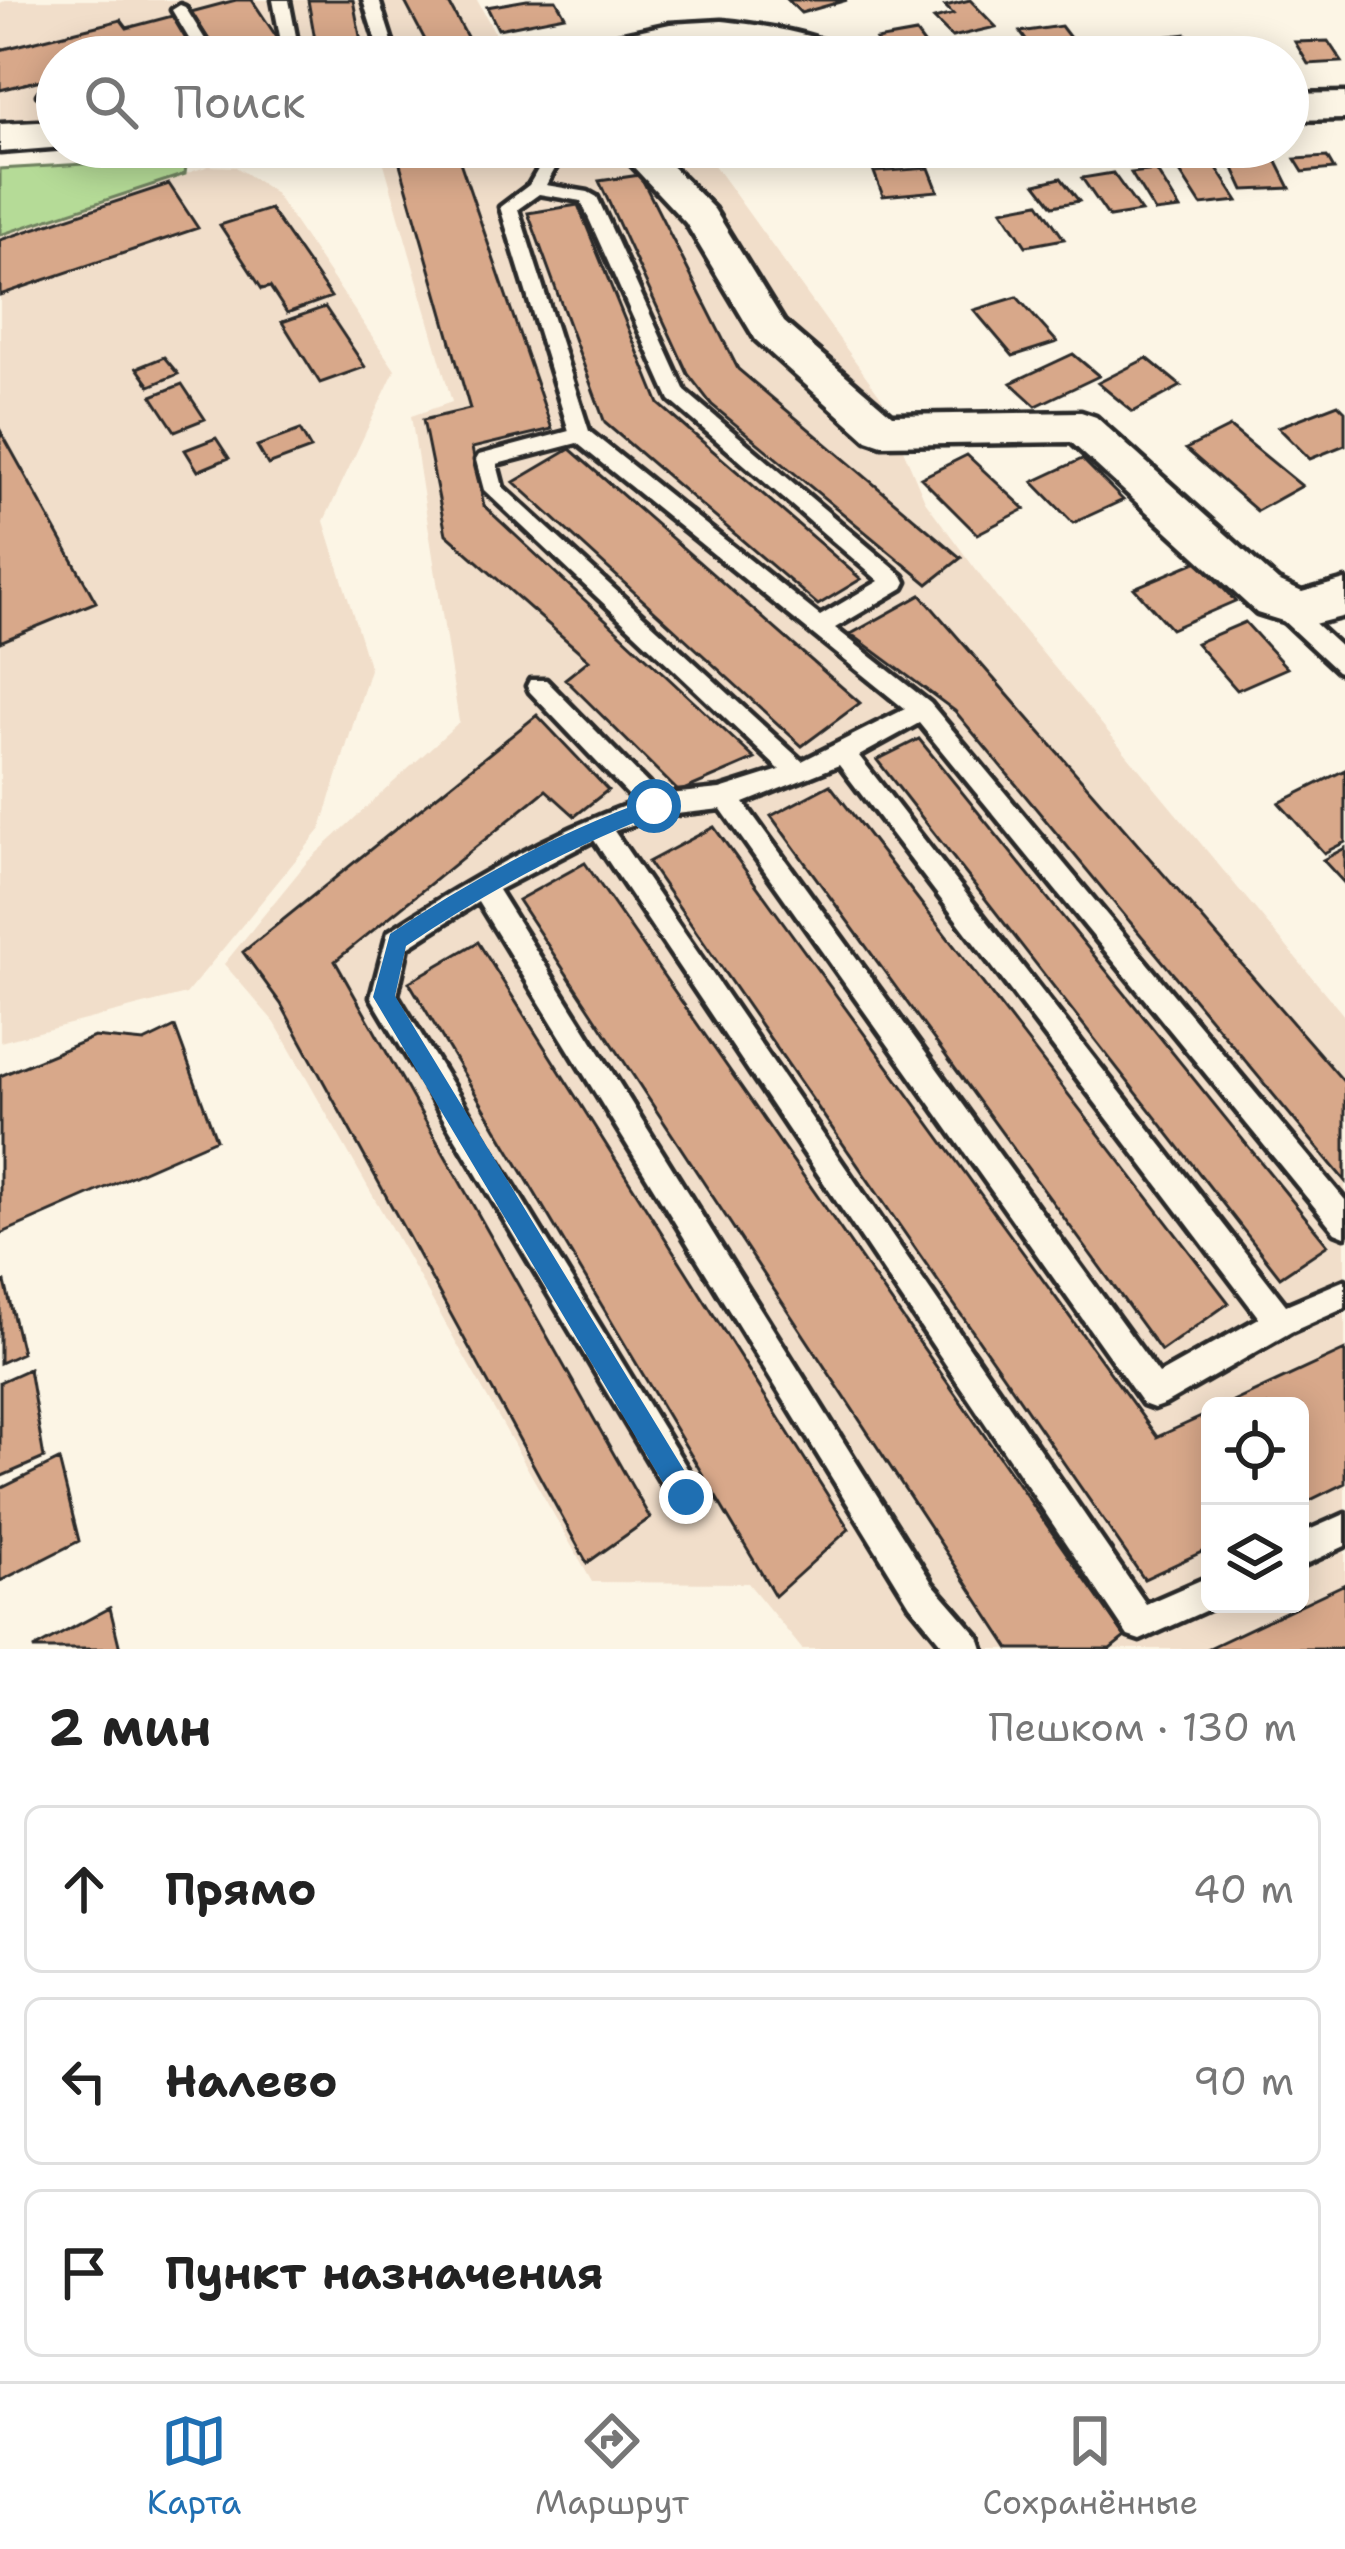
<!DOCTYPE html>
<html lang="ru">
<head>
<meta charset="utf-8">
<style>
  :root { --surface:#fff; --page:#f2f2f2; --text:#222; --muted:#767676; --line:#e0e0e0; --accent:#1f6fb2 }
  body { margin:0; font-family:"Shantell Sans",sans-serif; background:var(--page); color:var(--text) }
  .controls { position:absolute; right:36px; bottom:36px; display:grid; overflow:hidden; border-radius:18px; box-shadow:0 6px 30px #0003 }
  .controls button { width:108px; height:108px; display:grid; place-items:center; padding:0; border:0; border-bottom:3px solid var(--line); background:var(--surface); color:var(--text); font:60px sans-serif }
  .stop { position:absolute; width:36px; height:36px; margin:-27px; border:9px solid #1f6fb2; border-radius:50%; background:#fff }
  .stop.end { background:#1f6fb2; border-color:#fff; box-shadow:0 3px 12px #0008 }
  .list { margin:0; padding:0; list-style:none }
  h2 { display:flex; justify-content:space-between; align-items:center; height:156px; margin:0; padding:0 48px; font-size:51px }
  h2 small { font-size:39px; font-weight:400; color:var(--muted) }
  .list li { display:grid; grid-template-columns:78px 1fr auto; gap:36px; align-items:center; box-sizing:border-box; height:168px; margin:0 24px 24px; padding:0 24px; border:3px solid var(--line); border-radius:18px }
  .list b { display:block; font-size:45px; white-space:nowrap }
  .list em { font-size:39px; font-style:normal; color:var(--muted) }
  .icon { flex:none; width:66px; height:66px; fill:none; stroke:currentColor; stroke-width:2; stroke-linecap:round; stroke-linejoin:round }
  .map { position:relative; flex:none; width:1345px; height:1649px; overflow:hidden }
  .search { position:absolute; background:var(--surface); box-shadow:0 6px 30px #0003; left:36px; right:36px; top:36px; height:132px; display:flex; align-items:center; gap:30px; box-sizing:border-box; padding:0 42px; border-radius:66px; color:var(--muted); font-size:45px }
  .sheet { height:732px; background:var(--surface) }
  nav { display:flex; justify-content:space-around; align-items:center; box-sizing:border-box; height:168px; border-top:3px solid var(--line); background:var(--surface); font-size:33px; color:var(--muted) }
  nav a { display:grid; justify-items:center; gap:6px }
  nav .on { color:var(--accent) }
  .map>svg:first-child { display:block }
</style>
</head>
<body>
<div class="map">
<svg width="1345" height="1649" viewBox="0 0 1345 1649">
  <rect width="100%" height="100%" fill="#fcf5e5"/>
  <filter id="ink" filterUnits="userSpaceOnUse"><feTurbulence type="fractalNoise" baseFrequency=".00833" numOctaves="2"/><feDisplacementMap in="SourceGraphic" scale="24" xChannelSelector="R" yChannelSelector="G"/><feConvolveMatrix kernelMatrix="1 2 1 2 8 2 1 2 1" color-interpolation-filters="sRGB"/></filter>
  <g filter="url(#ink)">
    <!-- built -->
    <path fill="#f1deca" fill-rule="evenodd" d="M7,0H477L508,57H57V120L0,123V3Z
      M701,147L881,397L925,501L996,597L1345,1017V1649H802L748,1583L592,1582L275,1023L224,964L307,862L459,722L411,416L452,402L381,153ZM1210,1406H1300V1604H1210Z
      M209,166L236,167L274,192L395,370L324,521L370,669L321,829L186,994L0,1042V234Z"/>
    <!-- green -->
    <path fill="#b5db97" stroke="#708361" stroke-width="3" d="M187,158L185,174L0,235V169Z"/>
    <!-- building -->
    <path fill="#d8a88a" stroke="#2b2b2b" stroke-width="3" d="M236,0H252L290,57H220L191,12Z
      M308,0H353L364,57H318Z
      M404,0H447L478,57H434Z
      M527,0H556L565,16L498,29L487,7Z
      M788,0H847L801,13Z
      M970,0L996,27L952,37L934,19L953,14L945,6Z
      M176,15L203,57H57V76L0,90V50L121,20L127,28Z
      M1061,26L1080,51L1038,57L1020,32Z
      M916,33L933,56L887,57L876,40Z
      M1186,34L1202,57H1167L1153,38Z
      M1142,38L1150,57H1100L1094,40Z
      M1328,41L1342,62L1308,64L1295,42Z
      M720,43L722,57H673L672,45Z
      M1251,43L1258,57H1219L1213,44Z
      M458,156L552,429L472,448L484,506L755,759L679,792L565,679L589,660L446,534L423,420L470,409L398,157Z
      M1327,157L1334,169L1303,172L1295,159Z
      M1276,160L1290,188L1244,190L1231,162Z
      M1215,165L1238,201L1201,205L1178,169Z
      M929,168L938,191L883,196L874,172Z
      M1156,170L1180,209L1155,212L1131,173Z
      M1113,173L1141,212L1109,217L1082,178Z
      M640,175L738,369L961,558L928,584L712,405L688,374L599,181Z
      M1061,178L1079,201L1053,206L1036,184Z
      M169,184L198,228L0,295V240Z
      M1039,203L1064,239L1026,246L1002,210Z
      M578,205L659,404L861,579L818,605L605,423L528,213Z
      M270,209L331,297L287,313L270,287L262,289L220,225Z
      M1017,297L1057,342L1013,356L974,310Z
      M325,307L365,367L320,383L282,322Z
      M1073,354L1099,376L1036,406L1011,383Z
      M164,357L178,374L150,386L137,368Z
      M1147,358L1181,386L1133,412L1098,383Z
      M182,384L205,419L175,431L152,396Z
      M1338,404L1345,411V445L1310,459L1278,427Z
      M1230,427L1302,486L1257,511L1186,449Z
      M0,430L96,602L0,642Z
      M300,430L311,449L268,465L257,446Z
      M216,438L229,458L198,471L185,450Z
      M570,449L860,703L802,746L514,482Z
      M967,455L1025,509L977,534L921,478Z
      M1082,459L1123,500L1073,523L1033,482Z
      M1198,561L1235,601L1171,629L1134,588Z
      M921,595L1345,1083V1181L955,711L851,634Z
      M1245,622L1287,668L1237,690L1196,643Z
      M537,715L608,790L575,816L546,790L335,961L650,1518L587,1563L281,1004L243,952Z
      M919,739L1328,1245L1280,1277L877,760Z
      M1345,770V842L1324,853L1279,803Z
      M830,785L1229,1303L1161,1351L771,816Z
      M714,827L1157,1437L1210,1413V1548L1144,1579L648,862Z
      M1345,848V884L1323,860Z
      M585,863L1125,1637L1110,1649H1010L518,900Z
      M478,942L849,1529L775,1596L409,982Z
      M175,1027L216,1139L0,1234V1076L94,1037L144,1042Z
      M5,1282L22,1353L0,1363V1284Z
      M1345,1350V1483L1300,1505V1406H1224Z
      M29,1369L44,1458L0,1477V1382Z
      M59,1460L79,1541L0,1581V1489Z
      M1345,1584V1649H1207Z
      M110,1608L120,1649H33Z"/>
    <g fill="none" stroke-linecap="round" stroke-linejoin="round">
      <defs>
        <path id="lane" d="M273,0H289L300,57H284Z
          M363,0H379L397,57H381Z
          M180,5L185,7L216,57H200L172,10Z
          M608,42L616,47L613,50L571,57H531L539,52Z
          M57,90V100L38,95L40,92Z
          M551,147H567L546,185L588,192L597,197L685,391L903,576L906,582L903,588L835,628L930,703L1345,1200V1236L1335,1232L919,723L859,756L1286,1305L1345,1280V1308L1291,1332L1165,1404L1154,1408L1143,1404L721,809L658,816L614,831L1146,1604L1210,1576V1604H1220L1140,1640L1128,1636L594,840L498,890L932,1583L979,1637L983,1649H946L910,1605L478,902L408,947L397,995L698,1486L703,1497L698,1508L687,1513L676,1508L371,997L388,932C467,880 546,835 635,802L530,692L527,686L530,680H546L659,795L720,789L780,770L484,490L476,460L479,455L569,431L500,207L529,185ZM539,194L581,201L670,400L879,581L820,616L589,431L518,209ZM577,443L905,709L802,761L503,487L497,464ZM839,765L1259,1318L1159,1374L744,803Z
          M1286,602L1294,604L1345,651V674L1337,671L1278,616L1275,610L1278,604Z
          M1345,1514V1546L1300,1567V1534Z"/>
        <path id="street" d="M722,21C752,24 831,34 850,57H800L722,40L670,43L617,57H583L596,40L670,24Z
          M615,147H653L714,209L784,322L892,415L1081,412L1096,417L1278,581L1302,592L1345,580V616L1302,627L1257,613L1071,442L882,445L867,440L756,340L686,223Z"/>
        <path id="secondary" d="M1345,93V119L1288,120V94Z
          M57,121V147H64L0,152V124Z"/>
      </defs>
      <!-- lane casing -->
      <use href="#lane" stroke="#2b2b2b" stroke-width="9"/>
      <!-- street casing -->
      <use href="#street" stroke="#2b2b2b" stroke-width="9"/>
      <!-- secondary casing -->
      <use href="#secondary" stroke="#2b2b2b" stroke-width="9"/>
      <!-- lane -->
      <use href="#lane" fill="#fcf5e5" fill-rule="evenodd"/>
      <!-- street -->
      <use href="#street" fill="#fcf5e5" fill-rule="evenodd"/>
      <!-- secondary -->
      <use href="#secondary" fill="#fcf5e5" fill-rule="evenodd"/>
    </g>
  </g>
  <!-- route -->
  <path fill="#1f6fb2" d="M654,798L664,806L661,812C570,847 487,891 406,946L395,996L695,1488L699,1497L695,1506L686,1510L677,1506L373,997L390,934C474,878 559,832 654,798Z"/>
</svg>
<div class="controls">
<button><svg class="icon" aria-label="locate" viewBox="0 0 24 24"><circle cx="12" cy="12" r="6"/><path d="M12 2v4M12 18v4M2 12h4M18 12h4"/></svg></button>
<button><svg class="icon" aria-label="layers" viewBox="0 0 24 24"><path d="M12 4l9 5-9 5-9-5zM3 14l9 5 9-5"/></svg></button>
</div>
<div class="stop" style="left:654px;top:806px"></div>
<div class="stop end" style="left:686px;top:1497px"></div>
<div class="search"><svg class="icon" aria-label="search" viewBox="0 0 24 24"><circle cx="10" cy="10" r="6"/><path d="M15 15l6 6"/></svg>Поиск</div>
</div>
<section class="sheet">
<h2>2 мин<small>Пешком · 130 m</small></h2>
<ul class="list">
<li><svg class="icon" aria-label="ahead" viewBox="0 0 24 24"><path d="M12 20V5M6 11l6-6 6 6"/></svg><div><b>Прямо</b></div><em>40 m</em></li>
<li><svg class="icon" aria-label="left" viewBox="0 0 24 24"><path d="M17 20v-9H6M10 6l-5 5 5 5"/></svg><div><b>Налево</b></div><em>90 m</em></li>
<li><svg class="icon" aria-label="arrive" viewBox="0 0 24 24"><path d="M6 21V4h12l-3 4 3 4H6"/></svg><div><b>Пункт назначения</b></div></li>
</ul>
</section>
<nav>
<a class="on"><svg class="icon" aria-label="map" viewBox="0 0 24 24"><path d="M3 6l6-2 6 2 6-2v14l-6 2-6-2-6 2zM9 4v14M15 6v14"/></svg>Карта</a>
<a><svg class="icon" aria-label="directions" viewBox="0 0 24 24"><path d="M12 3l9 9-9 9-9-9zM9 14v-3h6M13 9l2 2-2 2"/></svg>Маршрут</a>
<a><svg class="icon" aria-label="saved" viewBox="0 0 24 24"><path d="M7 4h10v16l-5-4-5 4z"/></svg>Сохранённые</a>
</nav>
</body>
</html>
